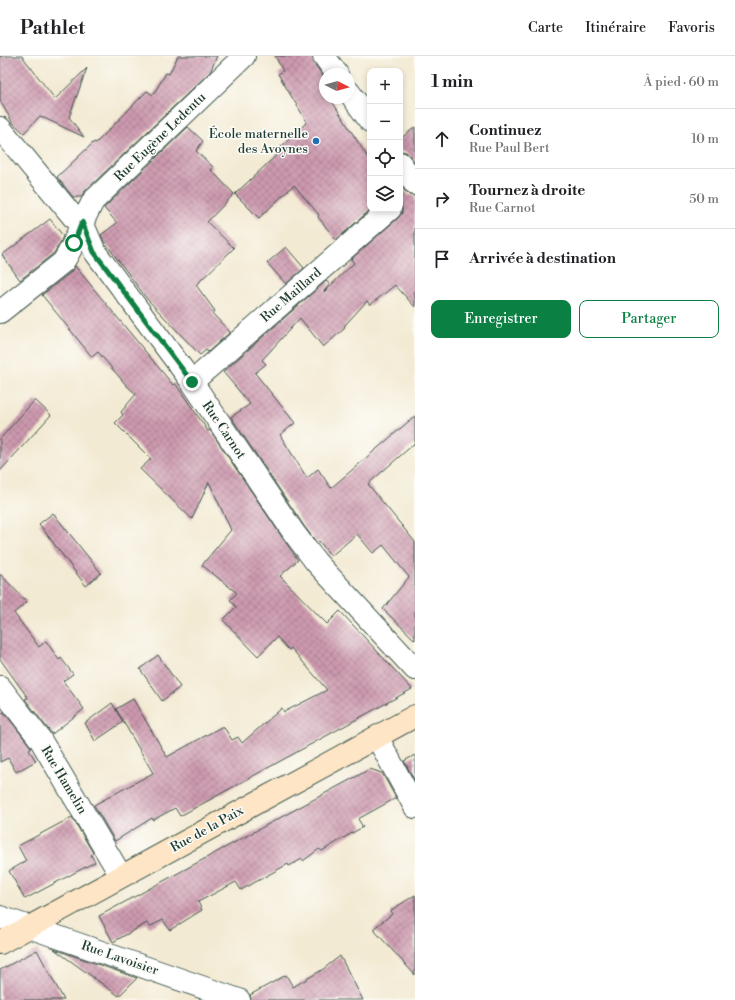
<!DOCTYPE html>
<html lang="fr">
<head>
<meta charset="utf-8">
<style>
  :root { --surface:#fff; --page:#f6f6f6; --text:#202124; --muted:#757577; --line:#e0e0e0; --accent:#0b8043 }
  body { margin:0; font-family:"Libre Bodoni",serif; background:var(--page); color:var(--text) }
  .controls { position:absolute; right:12px; top:12px; display:grid; overflow:hidden; border-radius:8px; box-shadow:0 2px 6px #0003 }
  .controls button { width:36px; height:36px; display:grid; place-items:center; padding:0; border:0; border-bottom:1px solid var(--line); background:var(--surface); color:var(--text); font:20px sans-serif }
  .compass { position:absolute; left:319px; top:12px; width:36px; height:36px; border-radius:50%; background:var(--surface); box-shadow:0 2px 6px #0003; rotate:96deg }
  .stop { position:absolute; width:12px; height:12px; margin:-9px; border:3px solid #0b8043; border-radius:50%; background:#fff }
  .stop.end { background:#0b8043; border-color:#fff; box-shadow:0 1px 4px #0008 }
  .list { margin:0; padding:0; list-style:none }
  h2 { display:flex; justify-content:space-between; align-items:center; height:52px; margin:0; padding:0 16px; font-size:17px }
  h2 small { font-size:13px; font-weight:400; color:var(--muted) }
  .list li { display:grid; grid-template-columns:26px 1fr auto; gap:12px; align-items:center; box-sizing:border-box; height:60px; padding:0 16px; border-top:1px solid var(--line) }
  .list b { display:block; font-size:15px; white-space:nowrap }
  .list p { margin:0; font-size:13px; white-space:nowrap; color:var(--muted) }
  .list em { font-size:13px; font-style:normal; color:var(--muted) }
  .actions { display:flex; gap:8px; padding:12px 16px }
  .actions a { flex:1; padding:9px 0; border:1px solid var(--accent); border-radius:8px; text-align:center; font-size:14px; color:var(--accent) }
  .actions .main { background:var(--accent); color:#fff }
  .icon { flex:none; width:22px; height:22px; fill:none; stroke:currentColor; stroke-width:2; stroke-linecap:round; stroke-linejoin:round }
  .map { position:relative; flex:none; width:415px; height:944px; overflow:hidden }
  header { display:flex; align-items:center; gap:24px; box-sizing:border-box; height:56px; padding:0 20px; background:var(--surface); border-bottom:1px solid var(--line) }
  header strong { font-size:19px }
  nav { display:flex; gap:22px; margin-inline-start:auto; font-size:14px }
  main { display:flex }
  aside { flex:1; background:var(--surface) }
  .map>svg:first-child { display:block }
</style>
</head>
<body>
<header>
<strong>Pathlet</strong>
<nav><a>Carte</a><a>Itinéraire</a><a>Favoris</a></nav>
</header>
<main>
<div class="map">
<svg width="415" height="944" viewBox="0 0 415 944">
  <defs>
    <pattern id="building-cross-hatch" width="8" height="8" patternUnits="userSpaceOnUse"><rect width="8" height="8" fill="#cd99af"/><path d="M0 0l8 8M0 8l8-8" fill="none" stroke="#a67e8f"/></pattern>
  </defs>
  <rect width="100%" height="100%" fill="#fdfcf7"/>
  <filter id="ink" filterUnits="userSpaceOnUse"><feTurbulence type="fractalNoise" baseFrequency=".025" numOctaves="2"/><feDisplacementMap in="SourceGraphic" scale="8" xChannelSelector="R" yChannelSelector="G"/><feConvolveMatrix kernelMatrix="1 2 1 2 8 2 1 2 1" color-interpolation-filters="sRGB"/></filter>
  <filter id="wash" filterUnits="userSpaceOnUse"><feTurbulence type="fractalNoise" baseFrequency=".012" numOctaves="4" result="noise"/><feDisplacementMap in="SourceGraphic" scale="16" xChannelSelector="R" yChannelSelector="G"/><feGaussianBlur stdDeviation="0.9" result="paint"/><feColorMatrix in="noise" values="0 0 0 0 0 0 0 0 0 0 0 0 0 0 0 0 0 1.4 0 .05"/><feComposite in="paint" operator="in"/></filter>
  <g filter="url(#wash)">
    <rect width="100%" height="100%" fill="#f3ead3"/>
    <g id="blocks">
      <!-- building -->
      <path fill="url(#building-cross-hatch)" d="M0,0H22L55,43L87,12L69,61L84,81L40,60L24,77L13,67L0,45Z
        M178,0H217L210,16L84,136L81,141H73L57,121L94,86L96,87L147,35L153,39L166,17L169,18Z
        M275,0H312L314,7L325,23V27L322,30L325,34V42H330L370,105V153H371L336,184L318,161L319,159L294,129L259,162L235,138L283,93L281,91L307,66L278,18L283,15Z
        M188,71L203,85L196,95L213,111L211,114L234,138L207,166L234,192L196,229L215,255L212,257L230,276L208,296L206,294L200,299L147,243L104,185L101,179L117,167L104,152Z
        M415,71V106L410,100L406,96L400,95V83Z
        M400,129L405,135L409,139L415,140V251L395,229L370,249L367,245L345,269L344,273L323,291L300,262L262,304L266,308L255,317L295,367L280,379L307,422L318,413L331,432L415,360V387L368,428L415,486V584L383,553L409,521L383,489L373,497L357,478L331,500L319,485L317,487L304,470L231,361L250,348L223,316L326,225L330,228L324,235V236L354,207L351,203L398,162L402,157V151L400,146Z
        M50,163L63,180L61,185L54,197L20,224L2,199Z
        M286,191L304,212L286,228L267,207Z
        M75,210L173,329L175,327L208,375L210,374L284,484L298,504L280,520L327,568L340,555L412,633L180,760L175,752L153,764L152,762L115,785L94,749L153,717L116,653L133,643L167,701L223,670L232,684L238,681L242,687L282,652L284,656L327,634L291,592L289,594L277,581L258,600L223,564L236,551L230,544L237,537L202,509L231,474L209,426L192,463L140,413L151,403L115,367L123,359L121,356L136,338L127,330L98,296L92,301L42,239L71,216Z
        M35,344L51,359L0,415V383Z
        M53,457L101,517L86,530L39,468Z
        M0,518L27,546L14,557L39,591L46,585L59,604L61,602L73,618L63,625L84,653L52,678L25,643L28,642L0,603Z
        M158,599L180,631L162,645L140,613Z
        M112,647L123,666L95,685L85,667Z
        M4,656L30,690L31,693L29,694L36,705L16,716L8,702L0,706V658Z
        M415,699V725L404,705Z
        M370,713L382,717L396,742L358,763L363,771L347,780L322,795L319,793L303,805L302,803L289,810L288,808L241,834L236,826L198,846L202,854L170,874L163,864L149,871L147,867L113,886L99,860Z
        M72,761L93,797L91,799L95,806L25,843L9,815L26,805L18,790Z
        M415,839V919L373,873L392,858L390,855Z
        M54,893L137,922L119,940Z
        M37,894L64,944H0V914Z
        M340,900L363,944H251L250,939L286,919L293,931L322,914Z"/>
    </g>
  </g>
  <g filter="url(#ink)">
    <use href="#blocks" fill-opacity="0" stroke="#3f574c" stroke-width="1"/>
    <g fill="none" stroke-linecap="round" stroke-linejoin="round">
      <defs>
        <path id="street" d="M324,0L337,18
          M349,36L370,65
          M0,72L75,163L82,166L95,196L192,326L294,477L316,506L415,613
          M400,107L415,128
          M0,256L63,206C73,192 76,180 83,165C86,158 90,152 93,145L244,0
          M192,326L390,153
          M0,631L40,683L121,820
          M377,681L415,751
          M0,861L29,871L239,944"/>
        <path id="secondary" d="M0,887L415,660"/>
      </defs>
      <!-- street casing -->
      <use href="#street" stroke="#3f574c" stroke-width="24"/>
      <!-- secondary casing -->
      <use href="#secondary" stroke="#3f574c" stroke-width="24"/>
      <!-- street -->
      <use href="#street" stroke="#fff" stroke-width="22"/>
      <!-- secondary -->
      <use href="#secondary" stroke="#fde5c5" stroke-width="22"/>
    </g>
  </g>
  <g fill="none" stroke-linecap="round" stroke-linejoin="round" filter="url(#ink)">
    <!-- route -->
    <path stroke="#0b8043" stroke-width="5" d="M74,187L82,166L94,196L192,326"/>
  </g>
  <!-- markers -->
  <circle fill="#1f6fb2" stroke="#fdfcf7" stroke-width="1.5" cx="316" cy="85" r="4"/>
  <g text-anchor="middle" dominant-baseline="central" stroke-width="3" stroke-linejoin="round" paint-order="stroke">
    <!-- poi labels -->
    <g font-size="13" fill="#1f3d34" stroke="#fdfcf7" text-anchor="end">
      <text x="308" y="78">École maternelle<tspan x="308" dy="15">des Avoynes</tspan></text>
    </g>
    <!-- street labels -->
    <g font-size="13" fill="#1f3d34" stroke="#fdfcf7">
      <text transform="translate(160 81) rotate(-44)">Rue Eugène Ledentu</text>
      <text transform="translate(291 239) rotate(-41)">Rue Maillard</text>
      <text transform="translate(224 374) rotate(56)">Rue Carnot</text>
      <text transform="translate(64 724) rotate(59)">Rue Hamelin</text>
      <text transform="translate(207 773) rotate(-29)">Rue de la Paix</text>
      <text transform="translate(120 902) rotate(19)">Rue Lavoisier</text>
    </g>
  </g>
</svg>
<div class="controls">
<button>+</button>
<button>−</button>
<button><svg class="icon" aria-label="locate" viewBox="0 0 24 24"><circle cx="12" cy="12" r="6"/><path d="M12 2v4M12 18v4M2 12h4M18 12h4"/></svg></button>
<button><svg class="icon" aria-label="layers" viewBox="0 0 24 24"><path d="M12 4l9 5-9 5-9-5zM3 14l9 5 9-5"/></svg></button>
</div>
<svg class="compass" viewBox="-18 -18 36 36"><path d="M0-13l5 13h-10z" fill="#e53935"/><path d="M0 13l5-13h-10z" fill="#757577"/></svg>
<div class="stop" style="left:74px;top:187px"></div>
<div class="stop end" style="left:192px;top:326px"></div>
</div>
<aside>
<h2>1 min<small>À pied · 60 m</small></h2>
<ul class="list">
<li><svg class="icon" aria-label="ahead" viewBox="0 0 24 24"><path d="M12 20V5M6 11l6-6 6 6"/></svg><div><b>Continuez</b><p>Rue Paul Bert</p></div><em>10 m</em></li>
<li><svg class="icon" aria-label="right" viewBox="0 0 24 24"><path d="M7 20v-9h11M14 6l5 5-5 5"/></svg><div><b>Tournez à droite</b><p>Rue Carnot</p></div><em>50 m</em></li>
<li><svg class="icon" aria-label="arrive" viewBox="0 0 24 24"><path d="M6 21V4h12l-3 4 3 4H6"/></svg><div><b>Arrivée à destination</b></div></li>
</ul>
<div class="actions"><a class="main">Enregistrer</a><a>Partager</a></div>
</aside>
</main>
</body>
</html>
